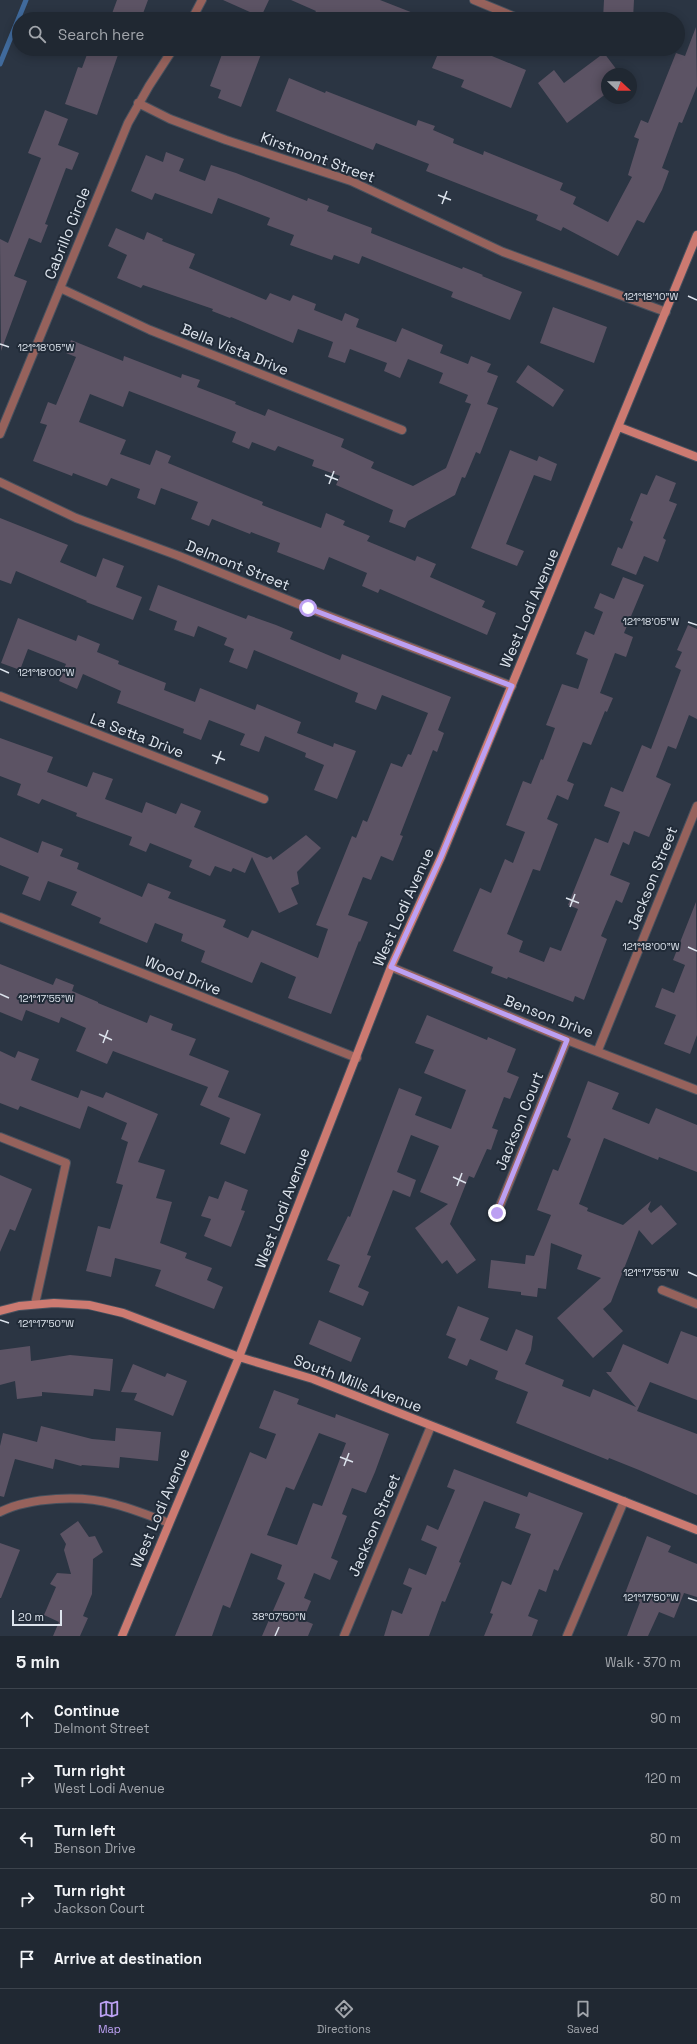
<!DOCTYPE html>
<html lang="en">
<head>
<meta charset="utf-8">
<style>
  :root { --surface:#202832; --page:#28303a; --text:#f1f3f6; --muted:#a2a6ac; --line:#3d444d; --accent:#bca0f2 }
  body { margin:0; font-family:"Space Grotesk",sans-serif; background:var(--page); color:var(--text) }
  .compass { position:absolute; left:601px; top:68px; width:36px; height:36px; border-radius:50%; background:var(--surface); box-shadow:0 2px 10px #0003; rotate:112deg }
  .scale { position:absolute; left:12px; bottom:10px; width:50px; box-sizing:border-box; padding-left:4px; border:2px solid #dde4ed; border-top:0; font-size:11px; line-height:14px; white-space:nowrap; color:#dde4ed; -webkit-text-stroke:3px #212b38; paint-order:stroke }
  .stop { position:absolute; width:12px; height:12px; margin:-9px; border:3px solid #bca0f2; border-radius:50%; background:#fff }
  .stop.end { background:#bca0f2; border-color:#fff; box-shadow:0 1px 4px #0008 }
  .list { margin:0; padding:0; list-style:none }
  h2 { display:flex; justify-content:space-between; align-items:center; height:52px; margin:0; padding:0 16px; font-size:17px }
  h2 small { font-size:13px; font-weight:400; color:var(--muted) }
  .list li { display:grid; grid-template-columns:26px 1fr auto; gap:12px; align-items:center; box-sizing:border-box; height:60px; padding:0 16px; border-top:1px solid var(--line) }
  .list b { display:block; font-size:15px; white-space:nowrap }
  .list p { margin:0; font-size:13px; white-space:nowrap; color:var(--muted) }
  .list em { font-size:13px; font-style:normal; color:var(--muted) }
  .icon { flex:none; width:22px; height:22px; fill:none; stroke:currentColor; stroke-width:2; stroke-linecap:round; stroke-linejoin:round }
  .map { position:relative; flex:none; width:697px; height:1636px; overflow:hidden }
  .search { position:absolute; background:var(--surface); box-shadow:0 2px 10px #0003; left:12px; right:12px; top:12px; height:44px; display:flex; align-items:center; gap:10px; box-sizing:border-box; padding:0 14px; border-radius:22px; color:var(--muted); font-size:15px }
  .sheet { height:352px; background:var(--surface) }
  nav { display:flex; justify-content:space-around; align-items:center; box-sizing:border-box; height:56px; border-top:1px solid var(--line); background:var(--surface); font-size:11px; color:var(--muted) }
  nav a { display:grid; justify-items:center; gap:2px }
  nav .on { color:var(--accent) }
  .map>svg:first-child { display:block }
</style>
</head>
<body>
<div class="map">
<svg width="697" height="1636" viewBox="0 0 697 1636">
  <rect width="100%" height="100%" fill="#2b3543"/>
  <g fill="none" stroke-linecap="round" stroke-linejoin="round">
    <!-- stream -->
    <path stroke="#406a9c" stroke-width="5" d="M0,64L26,0"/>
  </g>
  <!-- building -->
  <path fill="#5c5364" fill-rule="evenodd" d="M117,0H148L141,19H110Z
    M223,0H269L261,17Z
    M291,0H380L426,18L327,19L314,14L316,11Z
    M604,0H634L633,19H603Z
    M696,27L697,86L682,123L679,122L662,168L669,171L662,190L644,223L637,220L618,256L563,227L561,231L536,220L538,215L426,171L429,164L376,143L373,150L276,111L289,78L325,93L326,91L416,126L418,120L435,126L433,130L454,139L453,143L483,155L484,151L563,183L560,190L576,197L573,204L608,222L632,177L628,175L639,139L634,137L641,120L648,123L676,53L685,56Z
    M89,49H120L97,115L65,104L78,67L82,68Z
    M224,49H263L241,107L218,98L221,90L210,86Z
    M440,49H475L526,70L511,108L461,87L464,80L432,68Z
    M604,53L620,74H607V93L567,123L538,83L554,70L564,83Z
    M45,110L68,119L58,145L79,153L72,170L66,168L45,224L48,225L41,243L29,238L14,276L27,281L1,351L0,239L8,243L41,158L28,153Z
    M166,152L184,159L179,171L205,181L211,165L236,173L307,201L308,198L329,206L327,211L372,228L371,233L462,269L463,267L483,275L482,276L522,292L510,320L451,297L453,292L362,256L359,264L334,255L332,260L290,245L294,235L267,225L270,218L218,198L212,214L155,193L152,200L131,191L146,155L163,162Z
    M116,228L144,240L147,232L163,239L162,241L195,254L189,268L266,300L270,293L290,301L293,295L316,304L314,310L342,321L345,313L359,319L356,327L396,342L402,328L443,345L440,353L468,364L471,356L491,364L487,372L498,376L487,404L498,408L480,454L476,452L465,478L462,477L455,495L408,521L405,528L389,522L393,510L336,485L340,476L312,466L314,460L278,446L275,451L252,442L249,449L232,442L236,432L129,391L123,407L90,394L79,422L126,440L120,454L150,465L156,450L171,456L168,463L263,502L262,505L321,528L326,513L345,521L343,525L370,536L367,541L415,561L417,556L436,564L430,577L485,601L482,607L496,613L487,635L380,589L378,593L362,586L367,573L329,557L324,570L277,552L280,543L251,532L250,534L212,519L209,526L191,519L198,502L161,488L155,505L137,498L140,489L111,478L107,486L73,473L72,476L33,461L47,425L40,423L48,402L56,405L76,357L66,353L71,340L123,361L124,356L181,378L182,374L200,380L197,387L236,402L235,404L265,416L268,409L344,439L341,447L374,462L371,468L413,486L446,468L471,404L465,402L468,395L439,383L443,373L408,359L400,378L384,371L387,363L350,349L345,363L328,357L333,342L298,329L293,343L231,317L230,318L212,311L213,309L143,285L141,288L117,278L127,255L108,246Z
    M553,307L607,327L594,363L540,343Z
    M528,365L564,390L553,407L516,382Z
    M510,450L537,461L539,456L557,464L551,481L534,475L506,544L524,551L517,566L471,548Z
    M656,475L676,483L669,501L677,504L663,538L666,540L658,562L644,556L636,575L611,565L618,547L622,549L633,522L630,520L641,493L647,495Z
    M0,518L68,545L60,562L96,577L103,558L124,566L116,587L142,597L133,620L86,602L87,601L16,571L11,584L0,580Z
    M623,577L644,585L624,633L633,637L626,657L615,653L600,693L613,698L607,712L605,711L591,745L583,742L567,781L574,784L568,800L557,795L547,819L558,824L540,871L533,869L507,934L523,941L519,952L544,962L550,947L561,951L578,909L568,905L595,838L608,843L620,812L604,806L611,787L623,792L642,745L651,749L681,670L675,667L682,652L677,650L688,625L697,629V719L689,715L676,749L668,746L656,777L671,784L649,837L634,831L629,845L623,842L610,875L630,883L622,903L616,900L601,936L607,939L584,1000L575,996L573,1002L508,977L507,979L491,973L493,967L453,951L480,888L491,893L505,859L513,863L525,832L506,825L523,781L531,784L541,759L543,760L555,728L546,725L562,684L578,689L588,659L576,654L585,631L594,635L603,612L594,608L600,593L614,599Z
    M158,585L246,619L248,615L276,625L293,632L290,639L340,660L342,654L451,697L438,730L444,733L437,752L433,750L400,835L403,836L393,861L381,856L371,880L363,877L348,915L368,922L360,942L359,941L331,1014L288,998L296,977L261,962L252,983L201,962L205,951L181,941L183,934L155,923L147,943L99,923L101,918L71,905L77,892L48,881L40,901L22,894L29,877L0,865V837L38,853L42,841L63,849L60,856L79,863L77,869L142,897L148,883L171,892L168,898L226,920L223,927L248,938L252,930L318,958L328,929L316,925L352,836L356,838L363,820L367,822L391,763L402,767L408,754L411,755L428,713L382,695L376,710L355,702L358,693L254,650L247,669L229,662L234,649L224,645L227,638L198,626L194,637L174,630L177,621L149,610Z
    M18,618L76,641L78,635L100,644L97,652L119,661L118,664L166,683L164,690L195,702L200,688L255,710L257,704L301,722L297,733L333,747L334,743L356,751L337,799L314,790L324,765L305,757L306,753L265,736L259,752L240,745L245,734L209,720L201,740L183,733L184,729L117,703L121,691L83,674L77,689L59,681L66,664L28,649L20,670L1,663Z
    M0,738L53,757L47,772L87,787L93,772L113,779L105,799L142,813L146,802L176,814L181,803L201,811L194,827L267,858L271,856L273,860L306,835L321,848L297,872L299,884L291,888L298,904L279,913L252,857L245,873L233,868L231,872L215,866L210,876L189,867L192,860L150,843L146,852L129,845L132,837L76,816L77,813L42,799L39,804L17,795L21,784L0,776Z
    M696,902L697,1035L690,1054L664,1044L676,1015L655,1007L662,988L674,993L685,965L673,960Z
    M0,964L53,985L56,978L74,985L72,991L98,1002V1003L147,1023L150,1015L173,1024L171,1030L196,1039L189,1055L229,1071L218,1097L261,1114L245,1154L220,1144L230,1118L200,1105L208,1087L113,1051L107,1064L76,1051L86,1028L61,1017L59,1023L26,1010L22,1021L0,1012Z
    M427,1015L487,1040L488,1037L516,1049L507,1072L519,1077L510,1099L504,1097L492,1128L498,1130L491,1150L487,1149L474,1178L469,1176L450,1224L476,1260L457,1274L447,1260L442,1264L415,1228L448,1204L420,1192L439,1146L411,1135L397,1172L416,1180L410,1197L393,1190L367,1255L371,1256L358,1287L369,1292L363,1306L329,1292L340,1265L327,1260L348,1216L350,1217L399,1088L422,1097L415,1115L451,1129L466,1090L424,1073L434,1050L415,1043Z
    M0,1051L15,1058L18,1051L39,1059L31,1080L78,1098L81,1090L103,1098L106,1092L158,1114L138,1162L165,1170L156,1198L172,1202L160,1243L187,1253L185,1258L212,1268L207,1280L223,1287L214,1309L155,1286L161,1270L115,1258L111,1277L86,1271L98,1226L110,1229L123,1185L116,1183L128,1142L121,1139L127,1123L88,1106L80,1129L20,1106L18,1110L0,1103Z
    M588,1081L619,1093L612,1109L649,1124L656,1108L697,1125V1172L659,1157L658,1160L604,1138L579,1204L588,1208L587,1211L623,1225L651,1201L648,1209L651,1213L661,1205L677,1224L652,1245L639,1230L611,1302L603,1309L623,1331L593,1358L557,1318L601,1278L577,1269L582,1255L551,1243L546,1289L538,1288L537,1297L521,1295V1292L488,1288L491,1260L525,1264L526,1255L534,1256L551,1215L537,1210L553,1169L558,1171L571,1139L567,1137Z
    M0,1175L32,1189L15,1231L10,1229L0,1252Z
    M225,1181L248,1190L241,1210L245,1211L231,1247L204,1236L211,1219L201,1216L209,1196L218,1199Z
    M458,1306L489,1318L480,1340L507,1351L516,1329L533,1336L531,1350L525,1364L564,1380L562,1386L590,1397L593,1389L636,1407L606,1372H611L623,1344L668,1364L681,1331L697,1337V1400L650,1382L637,1411L697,1434V1495L639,1470L609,1458L608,1460L516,1423L528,1392L495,1379L498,1371L470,1359L467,1366L448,1358L456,1339L446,1335Z
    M319,1320L361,1338L351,1362L309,1344Z
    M30,1346L31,1361L70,1355L113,1359L110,1391L94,1389L93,1396L42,1392V1396L17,1399L15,1381L0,1385V1350Z
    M133,1364L165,1377L167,1373L187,1381L173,1416L134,1400L137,1393L121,1392Z
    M274,1390L299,1399L297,1404L335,1418L336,1414L389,1434L375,1472L366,1493L352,1488L342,1514L347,1516L331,1558L338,1561L330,1580L314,1573L304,1598L311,1601L303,1620L313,1624L308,1636H262L285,1583L277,1579L282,1565L251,1553L230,1608L223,1605L212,1636H175L250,1452L266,1459L276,1434L259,1428ZM319,1433L346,1443L322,1506L313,1503L297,1545L267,1535L286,1487L294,1490Z
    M41,1426L92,1439L115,1441L116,1428L161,1432L158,1461L120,1457L119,1468L82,1465L81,1466L55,1459L53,1469L15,1459L4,1497L0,1496V1446L3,1433L37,1442Z
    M454,1469L527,1497L529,1492L583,1513L558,1571L554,1569L546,1592L539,1589L528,1616L538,1620L532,1636H484L493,1614L490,1613L502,1581L511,1585L531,1534L515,1528L520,1514L484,1501L459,1562L461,1563L445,1602L442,1601L429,1636H384L392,1610L402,1614L412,1588L403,1584L409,1568L426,1575L437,1547L421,1540L427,1525L438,1530L455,1490L447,1487Z
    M78,1521L89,1537L95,1536L103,1552L93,1559L92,1594L83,1616L88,1618L80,1636H53L59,1622L44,1615L56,1587L50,1584L57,1573L71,1574L64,1550L66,1544L60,1534Z
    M647,1536L671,1546L668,1552L697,1564V1597L684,1593L674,1618L659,1612L648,1636H627L640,1602L624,1596Z
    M0,1543L20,1550L1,1598H0Z"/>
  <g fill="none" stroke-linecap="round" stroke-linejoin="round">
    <defs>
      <path id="street" d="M474,0L520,19
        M192,19L202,0
        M138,103L170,119L226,140L351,181L503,252L666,312
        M60,288L150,330L402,430
        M0,434L128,123L149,86L173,49
        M0,482L76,518L179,556L308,608L512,686
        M0,696L264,799
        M0,917L357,1058
        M391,967L567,1040L697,1090
        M598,1050L697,806
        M0,1137L66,1163L35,1304
        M497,1213L567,1040
        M662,1290L697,1304
        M0,1512C30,1497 82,1495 114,1504C133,1509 151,1516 169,1523
        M344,1636L431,1426
        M567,1636L624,1501"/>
      <path id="secondary" d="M619,427L697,457
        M0,1311L19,1306L54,1303L89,1305L123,1313L239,1357L313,1379L697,1530
        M122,1636L239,1357L391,967L441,857L697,235"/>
    </defs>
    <!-- street casing -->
    <use href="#street" stroke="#47515e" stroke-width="10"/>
    <!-- secondary casing -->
    <use href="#secondary" stroke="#47515e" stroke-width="10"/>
    <!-- street -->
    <use href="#street" stroke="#96625c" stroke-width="8"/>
    <!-- secondary -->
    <use href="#secondary" stroke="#cc7a71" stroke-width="8"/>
  </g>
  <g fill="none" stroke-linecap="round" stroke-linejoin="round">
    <!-- route -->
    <path stroke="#bca0f2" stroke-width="5" d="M308,608L512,686L441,857L391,967L567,1040L497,1213"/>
  </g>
  <!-- ticks -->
  <path fill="none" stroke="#dde4ed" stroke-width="1.5" d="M438,195L451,200M442,204L447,191M688,296L697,300M0,344L9,347M325,475L338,480M329,484L334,471M688,622L697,625M0,669L9,673M212,755L225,760M216,764L221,751M566,898L579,903M570,907L575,894M688,947L697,951M0,994L9,998M99,1034L112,1040M103,1043L108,1030M453,1177L466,1183M457,1186L462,1173M688,1272L697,1276M0,1320L9,1323M340,1457L353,1462M344,1466L349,1453M688,1598L697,1601M275,1636L279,1627"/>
  <g text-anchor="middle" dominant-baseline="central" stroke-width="4" stroke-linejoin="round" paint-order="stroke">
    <!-- street labels -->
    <g font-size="15" fill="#dde4ed" stroke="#212b38">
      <text transform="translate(318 157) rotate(20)">Kirstmont Street</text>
      <text transform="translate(67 233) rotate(-68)">Cabrillo Circle</text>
      <text transform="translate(235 349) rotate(22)">Bella Vista Drive</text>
      <text transform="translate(238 565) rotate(22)">Delmont Street</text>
      <text transform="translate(529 608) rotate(-67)">West Lodi Avenue</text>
      <text transform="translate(137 735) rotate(21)">La Setta Drive</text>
      <text transform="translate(652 878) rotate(-68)">Jackson Street</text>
      <text transform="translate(403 907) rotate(-66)">West Lodi Avenue</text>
      <text transform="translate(183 975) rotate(22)">Wood Drive</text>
      <text transform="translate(549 1016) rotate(21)">Benson Drive</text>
      <text transform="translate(519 1121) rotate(-68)">Jackson Court</text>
      <text transform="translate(282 1208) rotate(-69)">West Lodi Avenue</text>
      <text transform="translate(358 1383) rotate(21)">South Mills Avenue</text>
      <text transform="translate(160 1508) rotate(-67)">West Lodi Avenue</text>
      <text transform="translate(374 1525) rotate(-67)">Jackson Street</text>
    </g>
  </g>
  <g font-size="10" text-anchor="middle" fill="#dde4ed" stroke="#212b38" stroke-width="4" stroke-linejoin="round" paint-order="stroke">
    <text x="651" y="300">121°18'10"W</text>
    <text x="46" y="351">121°18'05"W</text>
    <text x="651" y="625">121°18'05"W</text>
    <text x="46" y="676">121°18'00"W</text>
    <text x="651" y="950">121°18'00"W</text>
    <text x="46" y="1002">121°17'55"W</text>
    <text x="651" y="1276">121°17'55"W</text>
    <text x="46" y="1327">121°17'50"W</text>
    <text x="651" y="1601">121°17'50"W</text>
    <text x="279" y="1620">38°07'50"N</text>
  </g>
</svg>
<svg class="compass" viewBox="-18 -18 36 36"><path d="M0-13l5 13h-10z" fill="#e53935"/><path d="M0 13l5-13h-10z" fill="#a2a6ac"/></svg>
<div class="scale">20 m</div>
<div class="stop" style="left:308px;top:608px"></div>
<div class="stop end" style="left:497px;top:1213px"></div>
<div class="search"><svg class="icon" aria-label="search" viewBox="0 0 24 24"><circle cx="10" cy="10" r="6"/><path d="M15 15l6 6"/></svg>Search here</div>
</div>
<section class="sheet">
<h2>5 min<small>Walk · 370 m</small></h2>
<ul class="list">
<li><svg class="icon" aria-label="ahead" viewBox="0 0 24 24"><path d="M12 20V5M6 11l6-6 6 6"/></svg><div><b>Continue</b><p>Delmont Street</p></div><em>90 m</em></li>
<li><svg class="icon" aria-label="right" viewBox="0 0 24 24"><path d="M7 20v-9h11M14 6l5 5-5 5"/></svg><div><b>Turn right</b><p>West Lodi Avenue</p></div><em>120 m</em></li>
<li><svg class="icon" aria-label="left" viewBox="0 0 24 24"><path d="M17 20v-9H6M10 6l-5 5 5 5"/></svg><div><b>Turn left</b><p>Benson Drive</p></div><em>80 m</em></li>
<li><svg class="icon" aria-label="right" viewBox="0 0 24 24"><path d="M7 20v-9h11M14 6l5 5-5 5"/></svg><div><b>Turn right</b><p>Jackson Court</p></div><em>80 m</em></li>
<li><svg class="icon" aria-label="arrive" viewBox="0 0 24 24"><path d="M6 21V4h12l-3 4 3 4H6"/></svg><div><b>Arrive at destination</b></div></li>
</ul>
</section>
<nav>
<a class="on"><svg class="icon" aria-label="map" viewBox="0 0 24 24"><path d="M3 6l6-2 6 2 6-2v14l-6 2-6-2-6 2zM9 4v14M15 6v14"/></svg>Map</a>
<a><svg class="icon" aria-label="directions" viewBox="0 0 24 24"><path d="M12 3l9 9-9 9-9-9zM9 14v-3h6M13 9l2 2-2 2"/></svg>Directions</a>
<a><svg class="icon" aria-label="saved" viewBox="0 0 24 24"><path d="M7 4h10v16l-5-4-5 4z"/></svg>Saved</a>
</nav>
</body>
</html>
